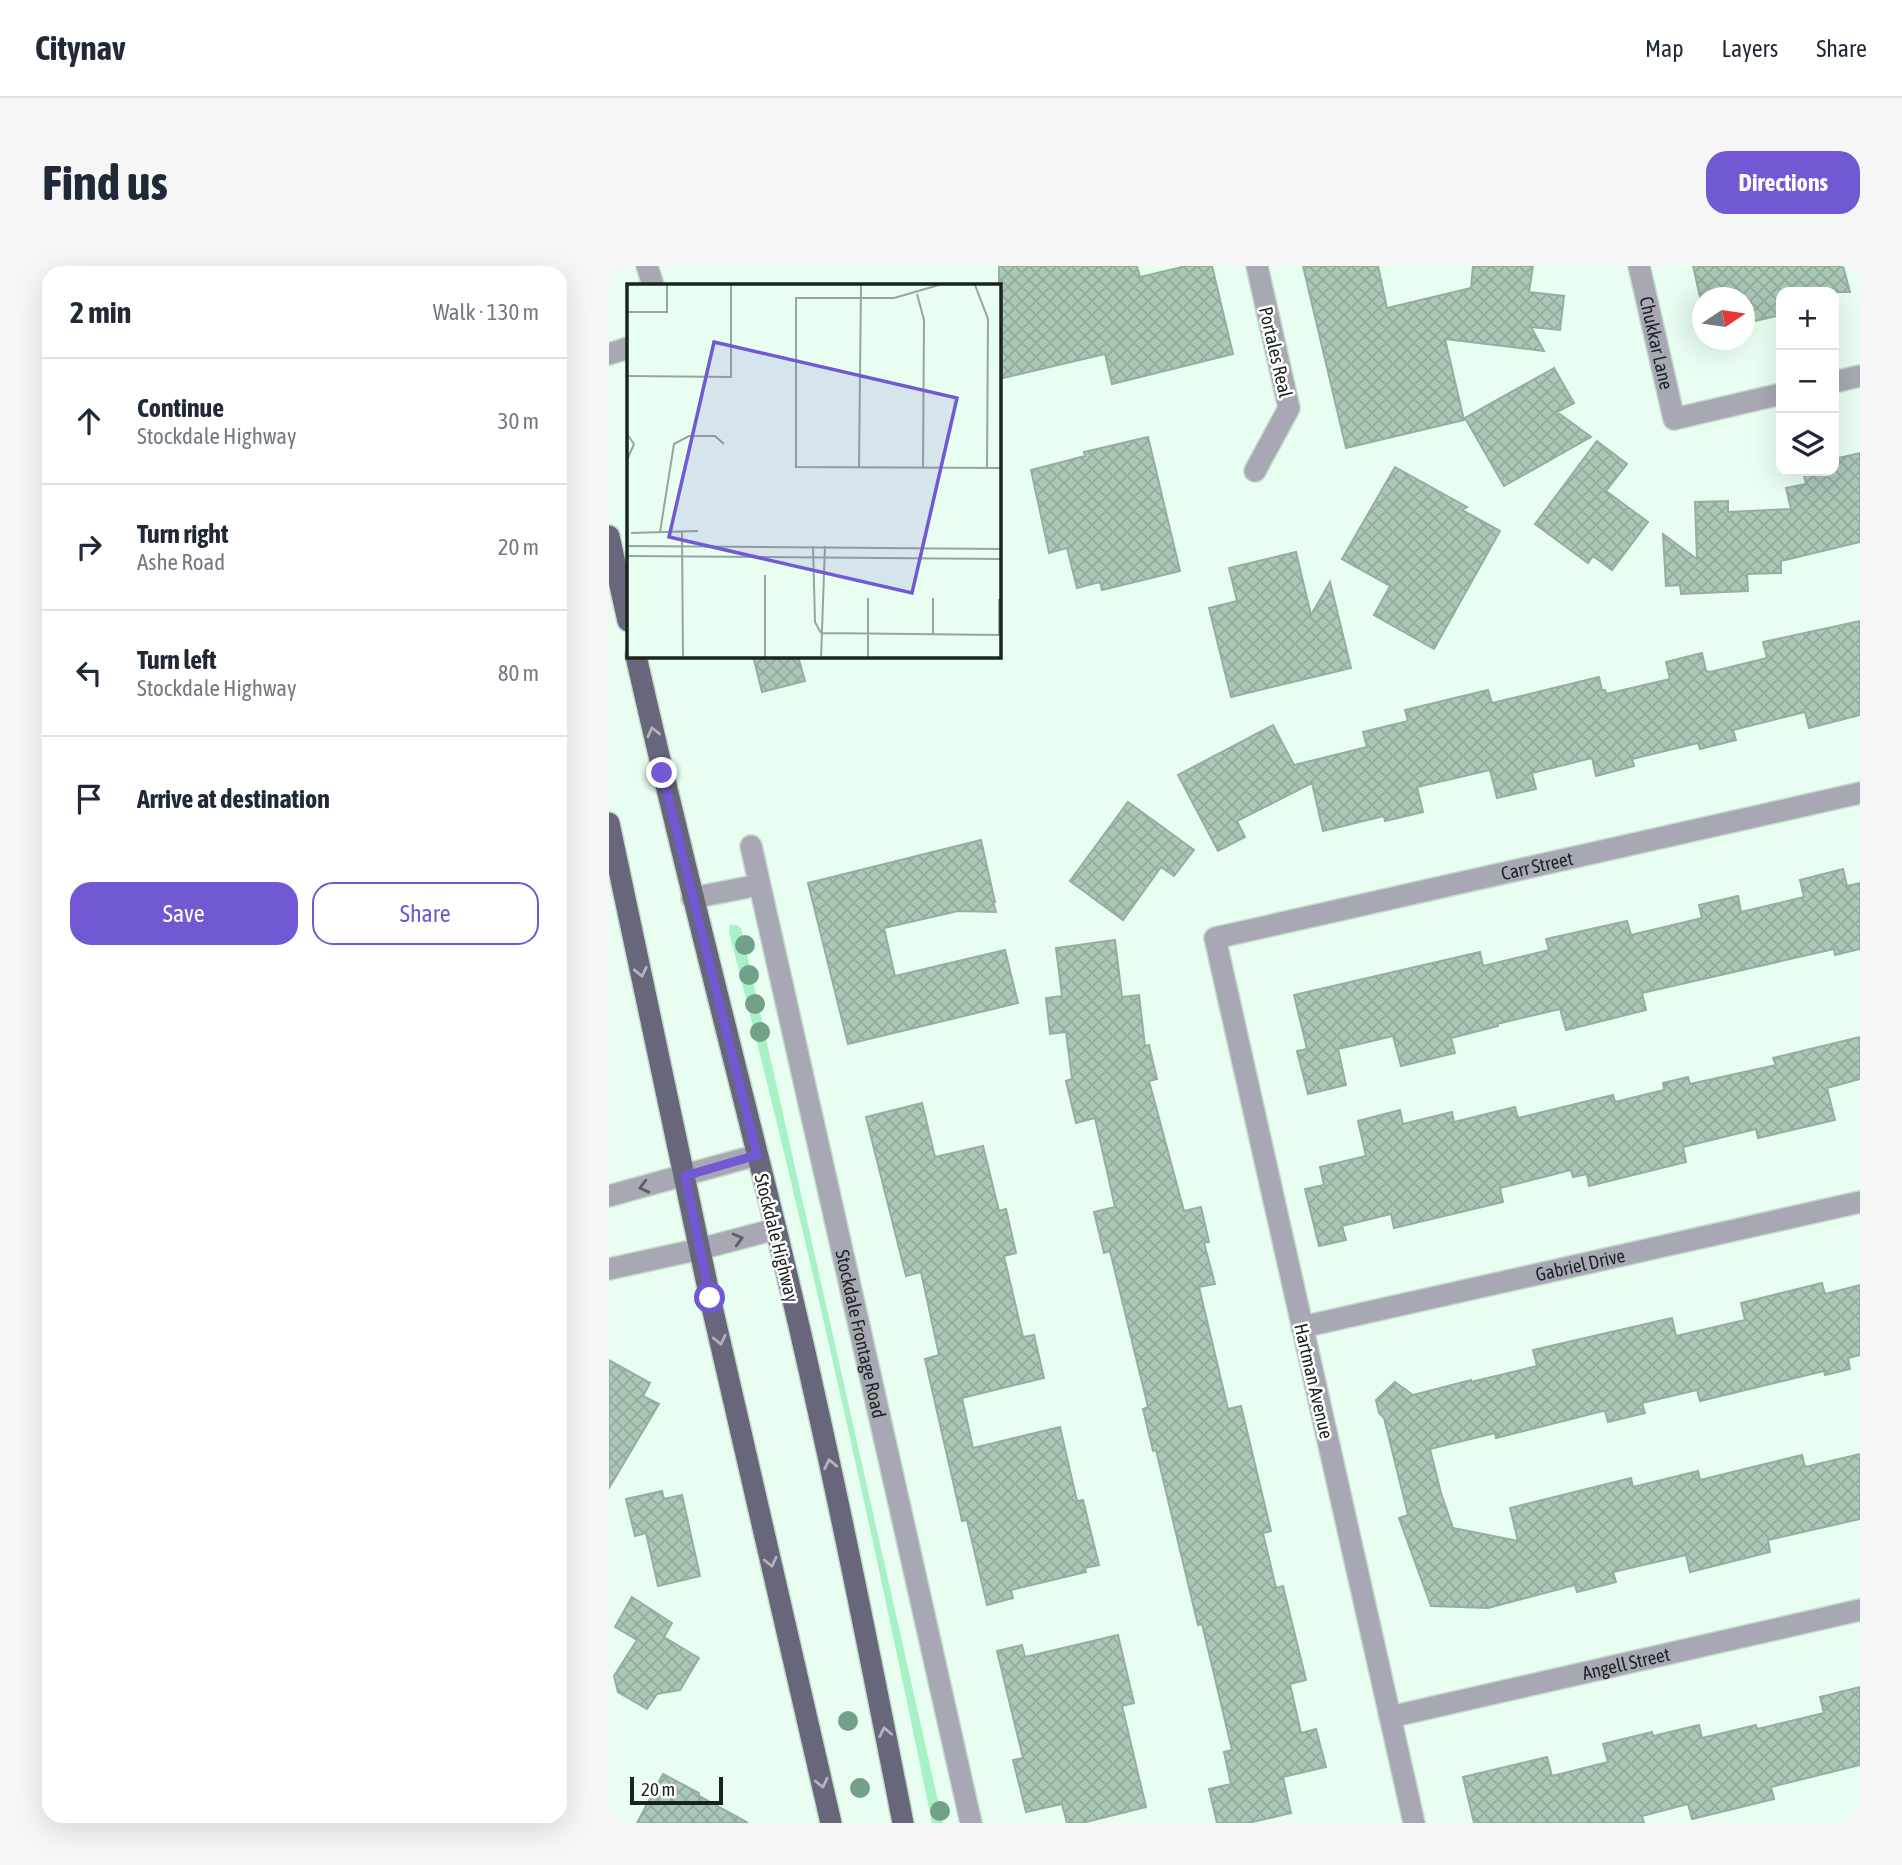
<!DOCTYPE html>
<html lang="en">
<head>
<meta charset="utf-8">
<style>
  :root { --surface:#fff; --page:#f6f6f7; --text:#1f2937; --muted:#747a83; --line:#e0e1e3; --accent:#7258d2 }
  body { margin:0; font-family:"Asap Condensed",sans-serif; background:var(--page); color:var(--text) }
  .controls { position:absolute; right:21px; top:21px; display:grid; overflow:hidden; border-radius:14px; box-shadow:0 7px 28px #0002 }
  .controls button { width:63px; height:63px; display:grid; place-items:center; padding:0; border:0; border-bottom:2px solid var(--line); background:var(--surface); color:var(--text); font:35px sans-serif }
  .compass { position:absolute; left:1083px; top:21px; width:63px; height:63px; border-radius:50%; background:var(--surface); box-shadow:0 7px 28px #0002; rotate:77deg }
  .scale { position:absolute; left:21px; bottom:18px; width:93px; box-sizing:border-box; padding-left:7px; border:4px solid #1a241e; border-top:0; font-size:19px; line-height:24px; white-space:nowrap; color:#1a241e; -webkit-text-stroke:5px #fff; paint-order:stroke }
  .stop { position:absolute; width:21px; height:21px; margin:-16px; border:5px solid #7258d2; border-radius:50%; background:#fff }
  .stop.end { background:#7258d2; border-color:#fff; box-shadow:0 2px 7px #0008 }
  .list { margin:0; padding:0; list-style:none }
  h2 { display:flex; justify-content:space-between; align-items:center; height:91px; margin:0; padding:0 28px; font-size:30px }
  h2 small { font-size:23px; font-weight:400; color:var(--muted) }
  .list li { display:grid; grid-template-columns:46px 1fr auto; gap:21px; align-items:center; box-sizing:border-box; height:126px; padding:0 28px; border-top:2px solid var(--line) }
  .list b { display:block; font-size:26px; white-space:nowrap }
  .list p { margin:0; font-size:23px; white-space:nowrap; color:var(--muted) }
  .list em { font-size:23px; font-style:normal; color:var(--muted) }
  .actions { display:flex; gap:14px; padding:21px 28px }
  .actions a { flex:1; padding:16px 0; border:2px solid var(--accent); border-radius:21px; text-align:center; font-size:24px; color:var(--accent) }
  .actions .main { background:var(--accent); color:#fff }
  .icon { flex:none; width:38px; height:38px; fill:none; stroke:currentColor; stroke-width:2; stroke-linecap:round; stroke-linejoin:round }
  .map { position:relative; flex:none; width:1251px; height:1557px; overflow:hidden; border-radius:21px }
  header { display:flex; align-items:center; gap:42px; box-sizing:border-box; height:98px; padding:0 35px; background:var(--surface); border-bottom:2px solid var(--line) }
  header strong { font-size:33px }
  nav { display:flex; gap:38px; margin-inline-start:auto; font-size:24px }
  .intro { display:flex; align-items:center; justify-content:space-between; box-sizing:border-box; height:168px; padding:0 42px }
  h1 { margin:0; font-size:49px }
  .button { padding:18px 32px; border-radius:21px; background:var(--accent); color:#fff; font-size:24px; font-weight:700 }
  main { display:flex; gap:42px; padding:0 42px }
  aside { flex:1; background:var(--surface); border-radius:21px; box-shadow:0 7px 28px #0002 }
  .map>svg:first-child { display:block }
</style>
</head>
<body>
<header>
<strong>Citynav</strong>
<nav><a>Map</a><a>Layers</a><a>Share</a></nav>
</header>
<div class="intro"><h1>Find us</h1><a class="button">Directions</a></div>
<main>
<aside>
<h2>2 min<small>Walk · 130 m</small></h2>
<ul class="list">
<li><svg class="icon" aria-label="ahead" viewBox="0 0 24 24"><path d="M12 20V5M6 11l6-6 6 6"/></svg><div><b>Continue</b><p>Stockdale Highway</p></div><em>30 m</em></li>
<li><svg class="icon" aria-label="right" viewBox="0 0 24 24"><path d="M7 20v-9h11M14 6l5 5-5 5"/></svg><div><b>Turn right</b><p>Ashe Road</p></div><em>20 m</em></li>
<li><svg class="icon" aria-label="left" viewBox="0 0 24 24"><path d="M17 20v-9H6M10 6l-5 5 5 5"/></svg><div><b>Turn left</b><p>Stockdale Highway</p></div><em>80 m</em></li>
<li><svg class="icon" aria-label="arrive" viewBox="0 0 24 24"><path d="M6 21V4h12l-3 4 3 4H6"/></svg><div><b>Arrive at destination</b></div></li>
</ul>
<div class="actions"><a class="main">Save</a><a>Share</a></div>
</aside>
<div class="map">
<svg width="1251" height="1557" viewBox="0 0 1251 1557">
  <defs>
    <pattern id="building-cross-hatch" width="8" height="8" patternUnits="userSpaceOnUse" patternTransform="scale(1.75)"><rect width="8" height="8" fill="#abc7b6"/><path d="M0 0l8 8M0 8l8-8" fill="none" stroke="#93ab9c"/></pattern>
  </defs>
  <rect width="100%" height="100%" fill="#e7fef0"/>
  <!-- green -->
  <path fill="#a8f0c6" d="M121,659H127L132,662L334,1557H323C262,1258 196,961 120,666Z"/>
  <!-- building -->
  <path fill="url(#building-cross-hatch)" stroke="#94af9e" stroke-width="2" d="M390,0H528L531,11L577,0H603L624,88L503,118L496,88L390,113Z
    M694,0H769L778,42L862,22L864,0H924L920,26L955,30L951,64L922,61L935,85L836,73L855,154L737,182Z
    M1084,0H1234L1241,26H1172V49L1137,57L1136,32H1094L1092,35Z
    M945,102L965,137L948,146L982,171L895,220L856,152Z
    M539,171L571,305L493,324L491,316L468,322L458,282L440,287L422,204L476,190L475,186Z
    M988,175L1018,198L997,225L1039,256L1003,304L984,290L979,297L926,258Z
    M1251,187V276L1172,295V307L1138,308L1139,325L1072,328L1071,319L1057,320L1054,268L1088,293L1086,236L1119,235V246L1182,243L1177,222L1197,218L1195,209L1213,205H1225V193Z
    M786,201L858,241L853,244L891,265L825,383L765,349L781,320L733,293Z
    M687,286L702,349L721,316L742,402L622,431L600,342L628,335L620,302Z
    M1251,355V449L1200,462L1196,446L1124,464L1127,474L1091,483L1089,477L1023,493L1025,500L987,510L983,492L923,507L927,523L888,532L881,504L808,521L814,546L776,555L775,550L714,565L703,517L628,555L636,571L609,585L569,509L664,459L685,499L758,481L754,466L799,455L796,444L879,424L883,437L990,411L993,424H996L997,428L1061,413L1057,396L1093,387L1097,405L1101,406L1158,392L1154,376Z
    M144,390H189L196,415L153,426Z
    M519,536L585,584L565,610L552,601L514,654L461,615Z
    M372,574L386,636H384L387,646L349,645L275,662L286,710L396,684L409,737L239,778L199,617Z
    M1234,603L1238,620L1251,617V683L1226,689L1225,683L1033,727L1037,744L957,764L951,743L888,758L889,760L842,772L846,787L792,800L784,770L729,783L737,819L699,828L688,785L698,783L685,729L871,686L874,700L940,684L937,673L1018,655L1022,669L1093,652L1090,639L1129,630L1132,646L1195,631L1191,614Z
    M506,674L513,731L530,729L536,780L540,779L548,813L540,815L575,945L592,941L600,976L595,977L606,1018L590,1021L619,1143L632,1140L662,1265L654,1267L667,1322L674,1320L697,1414L681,1418L692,1467L707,1463L717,1501L674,1511L682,1547L639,1557H608L600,1523L622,1518L615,1486L623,1484L593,1358L589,1359L547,1184L544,1185L534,1143L539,1141L501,985L495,987L485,946L506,941L486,852L467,857L457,815L463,813L457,766L441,768L437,732L453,730L447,682Z
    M1251,771V813L1218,822L1226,854L1149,872L1147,863L1074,881L1077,896L980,920L978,908L964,911L962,904L891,922L894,936L785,962L782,948L733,960L737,974L710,980L696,923L715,919L711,901L757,890L749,855L791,844L794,858L843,846L845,856L906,841L909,852L1004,829L1006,836L1055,824L1054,817L1079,811L1081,818L1167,799L1164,792Z
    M313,837L326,891L374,880L390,945L397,943L407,987L395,990L414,1071L425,1069L435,1112L353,1132L364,1182L451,1161L468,1235L474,1234L490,1299L476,1302L477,1306L402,1324L404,1332L378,1339L358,1254L353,1255L316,1093L330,1089L312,1006L297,1010L257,851Z
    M1213,1017L1216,1028L1251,1019V1089L1239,1092L1241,1103L1216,1109L1215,1105L1091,1135L1088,1124L1033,1137L1036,1147L999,1156L996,1145H994L887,1172L886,1167L821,1183L832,1227L844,1262L909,1275L901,1242L1022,1212L1024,1221L1089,1205L1091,1214L1193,1189L1196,1201L1251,1188V1253L1159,1274L1161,1286L1081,1306L1077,1289L1004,1306L1007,1316L968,1326L966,1319L879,1342L822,1340L790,1252L799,1249L775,1152L770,1147L767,1134L786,1116L804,1129L862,1114V1116L928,1100L924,1084L1063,1052L1067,1070L1136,1054L1132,1037Z
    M0,1094L41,1117L34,1130L50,1138L0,1222Z
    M53,1225L55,1233L73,1229L91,1310L49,1320L37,1267L26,1270L17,1233Z
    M23,1331L63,1357L55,1371L90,1392L71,1424L48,1428L38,1443L9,1426L5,1410L28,1374L6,1361Z
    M509,1369L525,1437L513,1440L537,1541L473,1557H458L453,1538L417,1546L404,1494L414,1492L388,1385L413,1379L416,1391Z
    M1251,1421V1499L1162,1521L1165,1533L1083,1553L1079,1538L1033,1550L1035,1557H865L854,1511L938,1491L943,1510L999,1496L994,1478L1043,1466L1044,1470L1090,1459L1093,1472L1147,1459L1148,1463L1215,1447L1211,1431Z
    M54,1508L90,1527V1530L139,1557H28Z"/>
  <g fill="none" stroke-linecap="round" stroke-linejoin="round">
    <defs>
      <g id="minor">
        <path d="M38,0L44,19"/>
        <path id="s1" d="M1030,0L1065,153L1172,128"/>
        <path d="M0,88L19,82"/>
        <path d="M1225,116L1251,110"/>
        <path d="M646,205L680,142L648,0"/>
        <path id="s2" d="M142,580L362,1557"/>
        <path d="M83,632L150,619"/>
        <path d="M0,930L148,889"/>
        <path d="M0,1003L91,983L167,963"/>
        <path id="s3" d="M693,1061L1251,936"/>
        <path id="s4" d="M781,1451L1251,1344"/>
        <path id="s5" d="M805,1557L606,672L1251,527"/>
      </g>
      <path id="major" d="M0,270L19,355
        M27,390C70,582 120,772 167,963C215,1160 255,1358 294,1557
        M0,557L101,1032L222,1557"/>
    </defs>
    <!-- minor casing -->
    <use href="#minor" stroke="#c6dbce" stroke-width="24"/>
    <!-- major casing -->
    <use href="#major" stroke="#c6dbce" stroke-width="24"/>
    <!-- minor -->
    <use href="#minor" stroke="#a8a8b4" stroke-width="21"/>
    <!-- major -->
    <use href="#major" stroke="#68667b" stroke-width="21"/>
  </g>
  <!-- trees -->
  <g fill="#73a089">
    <circle cx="136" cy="679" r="10"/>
    <circle cx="140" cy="709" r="10"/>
    <circle cx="146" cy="738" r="10"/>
    <circle cx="151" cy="766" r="10"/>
    <circle cx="239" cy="1455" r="10"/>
    <circle cx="251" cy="1522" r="10"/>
    <circle cx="331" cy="1545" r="10"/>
  </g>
  <!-- one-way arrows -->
  <defs><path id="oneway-chevron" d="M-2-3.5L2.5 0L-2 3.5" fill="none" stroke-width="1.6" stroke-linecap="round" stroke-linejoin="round" transform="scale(1.75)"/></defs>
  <g stroke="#b4b2bd">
    <use href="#oneway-chevron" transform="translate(44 466) rotate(-103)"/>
    <use href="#oneway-chevron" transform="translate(32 706) rotate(78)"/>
    <use href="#oneway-chevron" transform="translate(111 1074) rotate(77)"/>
    <use href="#oneway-chevron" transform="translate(221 1198) rotate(-102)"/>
    <use href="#oneway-chevron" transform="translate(162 1296) rotate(77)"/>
    <use href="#oneway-chevron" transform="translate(276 1466) rotate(-101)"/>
    <use href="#oneway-chevron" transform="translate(213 1517) rotate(77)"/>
  </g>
  <g stroke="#5a5f62">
    <use href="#oneway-chevron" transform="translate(35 921) rotate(166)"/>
    <use href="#oneway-chevron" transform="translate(129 973) rotate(-15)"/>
  </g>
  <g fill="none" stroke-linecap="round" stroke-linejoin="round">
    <!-- route -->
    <path stroke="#7258d2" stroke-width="9" d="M53,507L148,889L76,910L101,1032"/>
  </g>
  <g text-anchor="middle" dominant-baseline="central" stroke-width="5" stroke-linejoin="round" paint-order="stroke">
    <!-- street labels -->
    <g font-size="19" fill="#1a241e" stroke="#fff">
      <text stroke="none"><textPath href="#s1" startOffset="79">Chukkar Lane</textPath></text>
      <text transform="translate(667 86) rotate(77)">Portales Real</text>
      <text stroke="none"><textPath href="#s5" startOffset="1237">Carr Street</textPath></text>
      <text transform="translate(168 972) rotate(76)">Stockdale Highway</text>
      <text stroke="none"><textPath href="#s3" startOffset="285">Gabriel Drive</textPath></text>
      <text stroke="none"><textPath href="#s2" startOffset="500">Stockdale Frontage Road</textPath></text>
      <text transform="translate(705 1115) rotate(77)">Hartman Avenue</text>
      <text stroke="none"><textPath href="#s4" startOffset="242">Angell Street</textPath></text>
    </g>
  </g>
  <!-- overview -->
  <g transform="translate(18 18)">
    <rect width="374" height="374" fill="#e7fef0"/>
    <path fill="none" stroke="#95a79c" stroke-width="2" d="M312,1L267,14H169V183L375,184M348,1L361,35L360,184M290,10L297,36L296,184M0,28H40V1M0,92L104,93V1M0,150L7,160L0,176M232,183L234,1M55,247L56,374M33,248L47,160L62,152H88L97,160M4,249L71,247M0,262L375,265M186,262L188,338L194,349M0,272L375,275M138,291V374M241,314V374M306,314V351M372,315V351M194,349L375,351M194,374L198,262"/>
    <path fill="#7258d2" fill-opacity="0.15" stroke="#7258d2" stroke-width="3.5" d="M87,58L330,114L285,309L42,253Z"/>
    <rect width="374" height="374" fill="none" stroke="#1a241e" stroke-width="3.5"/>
  </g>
</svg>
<div class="controls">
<button>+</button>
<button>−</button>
<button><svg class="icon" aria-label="layers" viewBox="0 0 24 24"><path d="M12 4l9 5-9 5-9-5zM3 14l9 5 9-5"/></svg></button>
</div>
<svg class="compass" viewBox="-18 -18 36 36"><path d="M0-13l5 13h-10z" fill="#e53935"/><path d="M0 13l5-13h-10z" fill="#747a83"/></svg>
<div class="scale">20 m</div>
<div class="stop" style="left:101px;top:1032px"></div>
<div class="stop end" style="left:53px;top:507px"></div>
</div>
</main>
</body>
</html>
